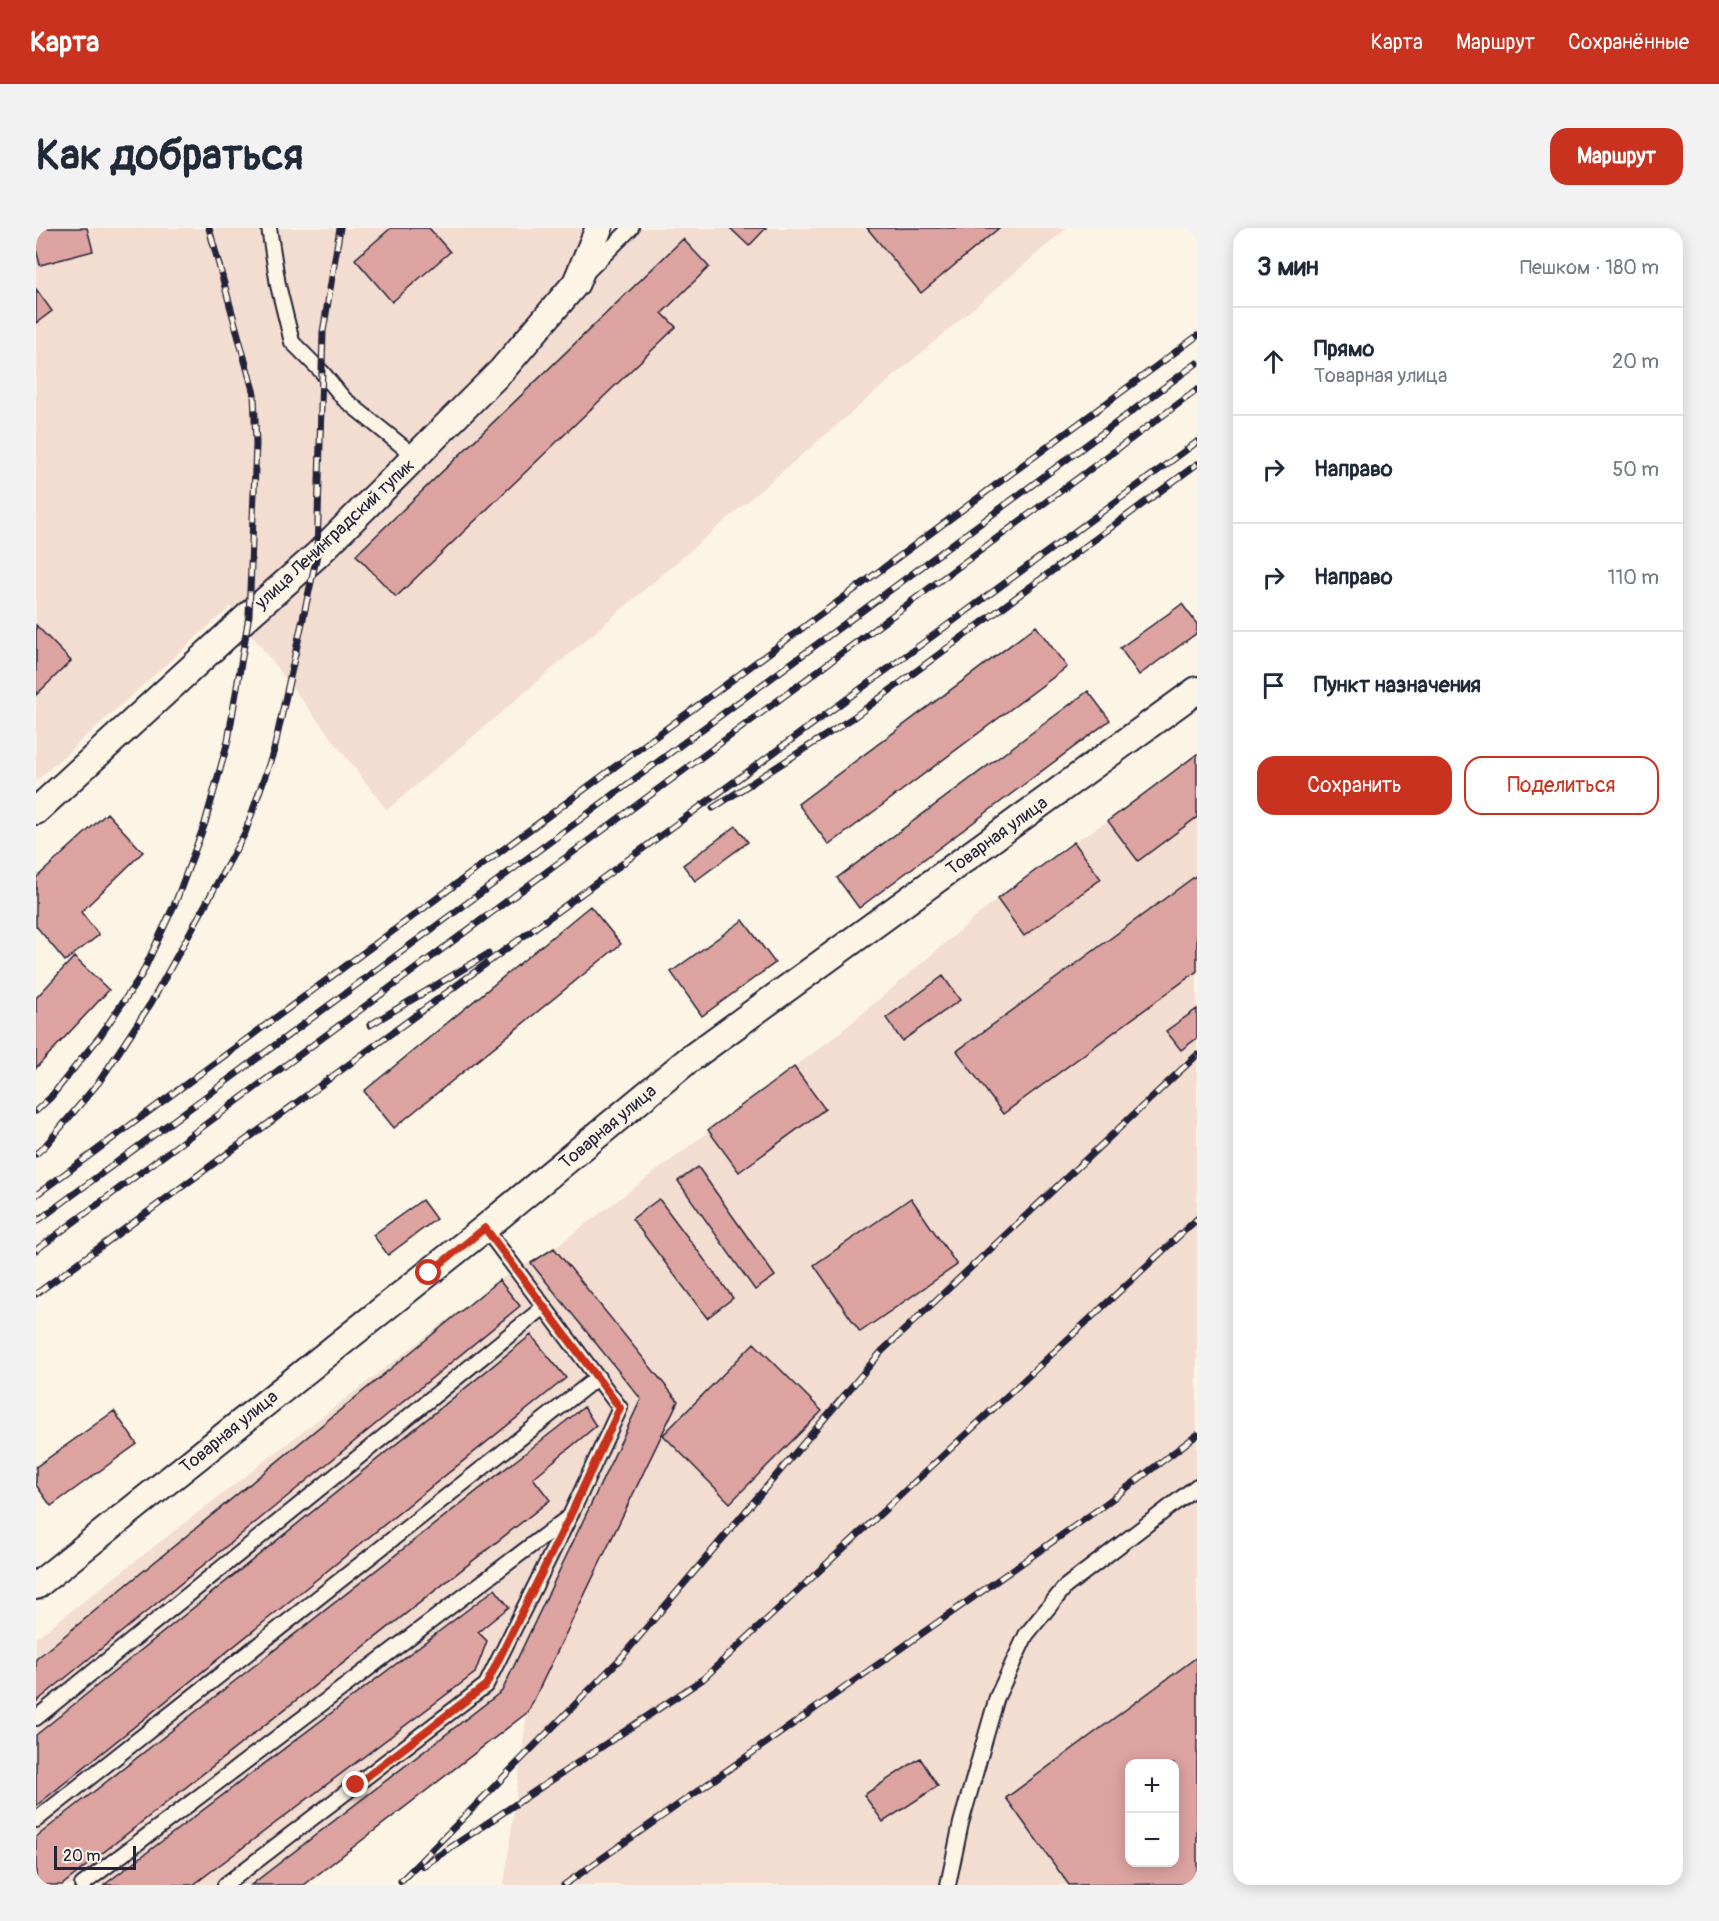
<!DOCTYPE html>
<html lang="ru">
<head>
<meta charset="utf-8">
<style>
  :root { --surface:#fff; --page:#f2f2f3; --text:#1f2937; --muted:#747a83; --line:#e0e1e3; --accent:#c8321e }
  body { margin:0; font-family:Pangolin,sans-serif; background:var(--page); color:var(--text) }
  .controls { position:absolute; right:18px; bottom:18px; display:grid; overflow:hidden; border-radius:12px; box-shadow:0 3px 15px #0003 }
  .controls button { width:54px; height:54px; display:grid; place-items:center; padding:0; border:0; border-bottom:2px solid var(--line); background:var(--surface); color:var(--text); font:30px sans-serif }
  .scale { position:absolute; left:18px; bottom:15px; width:82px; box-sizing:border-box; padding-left:6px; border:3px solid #22223b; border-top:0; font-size:16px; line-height:21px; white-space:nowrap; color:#22223b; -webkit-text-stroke:4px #fcf5e5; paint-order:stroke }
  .stop { position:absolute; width:18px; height:18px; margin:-14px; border:4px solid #c8321e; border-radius:50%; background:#fff }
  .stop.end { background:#c8321e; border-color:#fff; box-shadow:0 2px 6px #0008 }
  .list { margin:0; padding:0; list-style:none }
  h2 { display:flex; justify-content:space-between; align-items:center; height:78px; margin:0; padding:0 24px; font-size:26px }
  h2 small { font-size:20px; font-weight:400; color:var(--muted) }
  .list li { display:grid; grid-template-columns:39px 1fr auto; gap:18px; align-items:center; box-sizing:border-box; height:108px; padding:0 24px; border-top:2px solid var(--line) }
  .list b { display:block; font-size:22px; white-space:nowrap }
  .list p { margin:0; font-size:20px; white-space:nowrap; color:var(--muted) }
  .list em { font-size:20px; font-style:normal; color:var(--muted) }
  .actions { display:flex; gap:12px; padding:18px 24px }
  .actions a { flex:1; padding:14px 0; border:2px solid var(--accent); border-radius:18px; text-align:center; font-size:21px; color:var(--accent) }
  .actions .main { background:var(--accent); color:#fff }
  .icon { flex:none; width:33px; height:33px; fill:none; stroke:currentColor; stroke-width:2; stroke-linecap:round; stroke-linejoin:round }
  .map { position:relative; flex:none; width:1161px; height:1657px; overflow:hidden; border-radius:18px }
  header { display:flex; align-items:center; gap:36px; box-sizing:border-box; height:84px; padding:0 30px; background:var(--accent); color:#fff }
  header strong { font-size:28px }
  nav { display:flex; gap:33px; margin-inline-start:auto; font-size:21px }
  .intro { display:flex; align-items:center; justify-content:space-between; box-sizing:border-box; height:144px; padding:0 36px }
  h1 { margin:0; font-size:42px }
  .button { padding:15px 27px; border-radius:18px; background:var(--accent); color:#fff; font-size:21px; font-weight:700 }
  main { display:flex; gap:36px; padding:0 36px }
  aside { flex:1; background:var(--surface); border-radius:18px; box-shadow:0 3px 15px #0003 }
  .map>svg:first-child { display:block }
</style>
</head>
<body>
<header>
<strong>Карта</strong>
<nav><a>Карта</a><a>Маршрут</a><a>Сохранённые</a></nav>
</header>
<div class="intro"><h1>Как добраться</h1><a class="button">Маршрут</a></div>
<main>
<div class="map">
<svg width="1161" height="1657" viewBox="0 0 1161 1657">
  <rect width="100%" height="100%" fill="#fcf5e5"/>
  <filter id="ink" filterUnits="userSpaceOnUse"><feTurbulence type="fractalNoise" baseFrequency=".0167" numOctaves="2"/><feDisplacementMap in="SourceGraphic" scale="12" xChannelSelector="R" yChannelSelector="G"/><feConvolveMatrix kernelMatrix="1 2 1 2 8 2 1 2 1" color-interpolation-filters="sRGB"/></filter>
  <g filter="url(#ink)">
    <!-- built -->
    <path fill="#f3dcd0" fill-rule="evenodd" d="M0,0H1031L351,582L194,379L0,553Z
      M1161,526V1657H468L491,1485L268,1657H0V1410L463,1052L518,1020L801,807L961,671L1038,614L1072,593ZM1094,1536H1138V1634H1094Z"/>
    <!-- building -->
    <path fill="#dda3a0" stroke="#22223b" stroke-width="1.5" fill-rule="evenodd" d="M0,0H51L57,23L4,37L0,21Z
      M355,0H393L414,24L356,74L319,31Z
      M694,0H730L713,18Z
      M831,0H963L885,65Z
      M647,11L673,39L626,85L640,99L360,369L320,327Z
      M0,61L16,83L0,95Z
      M1146,376L1161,396V405L1103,447L1084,420Z
      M0,397L35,433L0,467Z
      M1000,398L1031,439L793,617L762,576Z
      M1052,463L1074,492L823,680L801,650Z
      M1161,526V589L1102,633L1072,593Z
      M71,585L107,624L45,684L63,707L29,733L0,698V650Z
      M700,598L712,614L659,653L647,637Z
      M1038,614L1065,651L988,708L961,671Z
      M1161,647V743L967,886L921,823Z
      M554,678L585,716L358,900L328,863Z
      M707,692L739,735L666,788L635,744Z
      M38,729L73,762L0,840V770Z
      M907,748L924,772L866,813L850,790Z
      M1161,781V810L1145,822L1130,803Z
      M758,839L789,881L703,944L672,902Z
      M662,939L739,1048L719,1062L642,953Z
      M875,970L921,1037L824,1104L778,1037Z
      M623,971L697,1070L671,1090L596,991Z
      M386,972L400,991L352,1027L337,1007Z
      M518,1020L642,1173L492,1484L268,1657H215L466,1463L605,1171L495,1035Z
      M463,1052L484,1078L0,1474V1431Z
      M495,1107L530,1150L0,1578V1507Z
      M718,1115L786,1183L694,1275L627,1207Z
      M548,1179L560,1198L497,1250L514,1272L26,1657H4L0,1651V1609Z
      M78,1183L101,1216L15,1278L0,1257V1239Z
      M459,1361L473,1379L442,1404L451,1413L439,1445L157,1657H68Z
      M1161,1429V1656L1033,1657L970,1570ZM1094,1536H1138V1634H1094Z
      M884,1530L902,1558L847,1594L828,1567Z"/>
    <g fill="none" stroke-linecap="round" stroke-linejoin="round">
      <defs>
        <path id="service" d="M233,0L242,57L256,114L286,144L308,171L381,230
          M552,43L595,0
          M0,1490L508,1079
          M0,1592L562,1149
          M46,1657L530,1291
          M189,1657L450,1457L534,1288L584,1180L449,1000
          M912,1657L925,1595L961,1469L990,1407L1029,1359L1161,1258"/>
        <path id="minor" d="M0,583L213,387L281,327L466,142L540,55L563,0
          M0,1358L449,1000L651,833L1161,462"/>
      </defs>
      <!-- service casing -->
      <use href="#service" stroke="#22223b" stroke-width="18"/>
      <!-- minor casing -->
      <use href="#minor" stroke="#22223b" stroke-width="30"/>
      <!-- service -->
      <use href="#service" stroke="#fcf5e5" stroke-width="14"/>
      <!-- minor -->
      <use href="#minor" stroke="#fcf5e5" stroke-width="26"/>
      <defs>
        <path id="rail" d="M677,580L818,489L1161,236
          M334,797L452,726
          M0,883L14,870L64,808L106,746L140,673L169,595L192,513L213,387L220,216L218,166L173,0
          M0,926L9,918L63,854L115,775L209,605L238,522L281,327L287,104L304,0
          M0,967L1161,108
          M0,994L1161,135
          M0,1022L1161,162
          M0,1066L1161,214
          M387,1638L667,1451L1161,991
          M365,1653L584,1431L846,1123L1161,827
          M528,1657L1060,1283L1161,1207"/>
      </defs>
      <!-- rail casing -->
      <use href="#rail" stroke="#22223b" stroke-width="7"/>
      <!-- rail -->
      <use href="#rail" stroke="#fcf5e5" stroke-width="4.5" stroke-dasharray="14" stroke-linecap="butt"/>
    </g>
  </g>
  <g fill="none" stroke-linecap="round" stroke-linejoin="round" filter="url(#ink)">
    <!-- route -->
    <path stroke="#c8321e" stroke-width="8" d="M320,1557L450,1457L534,1288L584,1180L449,1000L393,1045"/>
  </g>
  <g text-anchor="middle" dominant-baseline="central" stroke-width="4.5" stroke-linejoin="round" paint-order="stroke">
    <!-- street labels -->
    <g font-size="18" fill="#22223b" stroke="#fcf5e5">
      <text transform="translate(299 306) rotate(-43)">улица Ленинградский тупик</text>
      <text transform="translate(961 608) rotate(-36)">Товарная улица</text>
      <text transform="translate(572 899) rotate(-40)">Товарная улица</text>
      <text transform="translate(193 1204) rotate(-39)">Товарная улица</text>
    </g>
  </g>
</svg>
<div class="controls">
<button>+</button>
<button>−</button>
</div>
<div class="scale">20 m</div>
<div class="stop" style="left:393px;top:1045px"></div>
<div class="stop end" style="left:320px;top:1557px"></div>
</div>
<aside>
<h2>3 мин<small>Пешком · 180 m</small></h2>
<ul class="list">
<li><svg class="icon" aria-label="ahead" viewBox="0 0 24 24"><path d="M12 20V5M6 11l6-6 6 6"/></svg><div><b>Прямо</b><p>Товарная улица</p></div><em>20 m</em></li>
<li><svg class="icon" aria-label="right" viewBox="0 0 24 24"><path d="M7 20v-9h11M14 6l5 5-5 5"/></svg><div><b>Направо</b></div><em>50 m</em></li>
<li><svg class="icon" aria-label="right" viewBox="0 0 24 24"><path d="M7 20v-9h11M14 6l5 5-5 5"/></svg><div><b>Направо</b></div><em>110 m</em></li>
<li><svg class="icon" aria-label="arrive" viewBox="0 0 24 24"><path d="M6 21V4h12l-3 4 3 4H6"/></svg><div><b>Пункт назначения</b></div></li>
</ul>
<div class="actions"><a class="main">Сохранить</a><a>Поделиться</a></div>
</aside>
</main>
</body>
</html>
